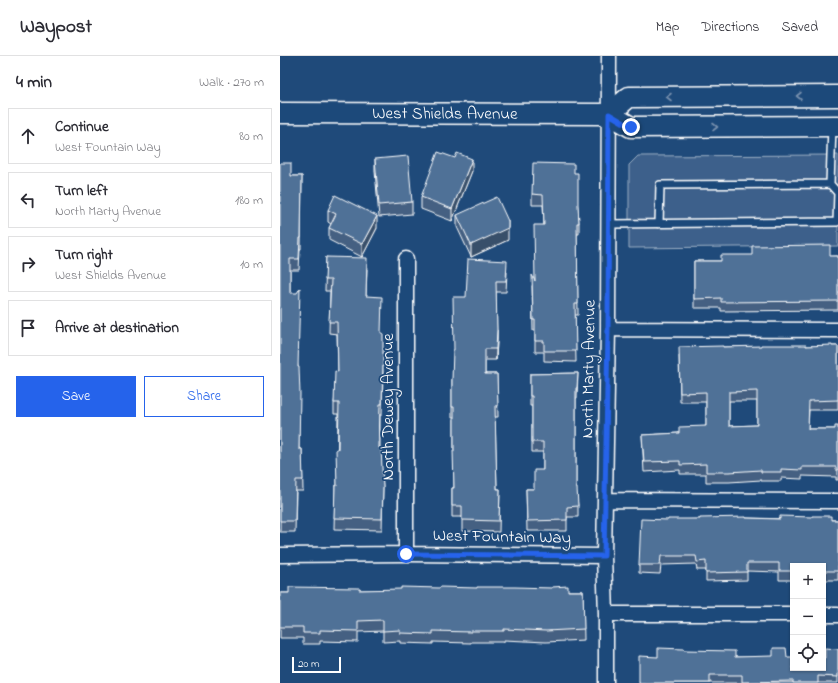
<!DOCTYPE html>
<html lang="en">
<head>
<meta charset="utf-8">
<style>
  :root { --surface:#fff; --page:#f7f7f7; --text:#2b2b33; --muted:#7c7c81; --line:#e1e1e2; --accent:#2563eb }
  body { margin:0; font-family:"Indie Flower",sans-serif; background:var(--page); color:var(--text) }
  .controls { position:absolute; right:12px; bottom:12px; display:grid; overflow:hidden; border-radius:0px; box-shadow:0 1px 3px #0004 }
  .controls button { width:36px; height:36px; display:grid; place-items:center; padding:0; border:0; border-bottom:1px solid var(--line); background:var(--surface); color:var(--text); font:20px sans-serif }
  .scale { position:absolute; left:12px; bottom:10px; width:49px; box-sizing:border-box; padding-left:4px; border:2px solid #fff; border-top:0; font-size:11px; line-height:14px; white-space:nowrap; color:#fff; -webkit-text-stroke:3px #1f4a7a; paint-order:stroke }
  .stop { position:absolute; width:12px; height:12px; margin:-9px; border:3px solid #2563eb; border-radius:50%; background:#fff }
  .stop.end { background:#2563eb; border-color:#fff; box-shadow:0 1px 4px #0008 }
  .list { margin:0; padding:0; list-style:none }
  h2 { display:flex; justify-content:space-between; align-items:center; height:52px; margin:0; padding:0 16px; font-size:17px }
  h2 small { font-size:13px; font-weight:400; color:var(--muted) }
  .list li { display:grid; grid-template-columns:26px 1fr auto; gap:12px; align-items:center; box-sizing:border-box; height:56px; margin:0 8px 8px; padding:0 8px; border:1px solid var(--line); border-radius:0px }
  .list b { display:block; font-size:15px; white-space:nowrap }
  .list p { margin:0; font-size:13px; white-space:nowrap; color:var(--muted) }
  .list em { font-size:13px; font-style:normal; color:var(--muted) }
  .actions { display:flex; gap:8px; padding:12px 16px }
  .actions a { flex:1; padding:9px 0; border:1px solid var(--accent); border-radius:0px; text-align:center; font-size:14px; color:var(--accent) }
  .actions .main { background:var(--accent); color:#fff }
  .icon { flex:none; width:22px; height:22px; fill:none; stroke:currentColor; stroke-width:2; stroke-linecap:round; stroke-linejoin:round }
  .map { position:relative; flex:none; width:558px; height:627px; overflow:hidden }
  header { display:flex; align-items:center; gap:24px; box-sizing:border-box; height:56px; padding:0 20px; background:var(--surface); border-bottom:1px solid var(--line) }
  header strong { font-size:19px }
  nav { display:flex; gap:22px; margin-inline-start:auto; font-size:14px }
  main { display:flex }
  aside { flex:1; background:var(--surface) }
  .map>svg:first-child { display:block }
</style>
</head>
<body>
<header>
<strong>Waypost</strong>
<nav><a>Map</a><a>Directions</a><a>Saved</a></nav>
</header>
<main>
<aside>
<h2>4 min<small>Walk · 270 m</small></h2>
<ul class="list">
<li><svg class="icon" aria-label="ahead" viewBox="0 0 24 24"><path d="M12 20V5M6 11l6-6 6 6"/></svg><div><b>Continue</b><p>West Fountain Way</p></div><em>80 m</em></li>
<li><svg class="icon" aria-label="left" viewBox="0 0 24 24"><path d="M17 20v-9H6M10 6l-5 5 5 5"/></svg><div><b>Turn left</b><p>North Marty Avenue</p></div><em>180 m</em></li>
<li><svg class="icon" aria-label="right" viewBox="0 0 24 24"><path d="M7 20v-9h11M14 6l5 5-5 5"/></svg><div><b>Turn right</b><p>West Shields Avenue</p></div><em>10 m</em></li>
<li><svg class="icon" aria-label="arrive" viewBox="0 0 24 24"><path d="M6 21V4h12l-3 4 3 4H6"/></svg><div><b>Arrive at destination</b></div></li>
</ul>
<div class="actions"><a class="main">Save</a><a>Share</a></div>
</aside>
<div class="map">
<svg width="558" height="627" viewBox="0 0 558 627">
  <rect width="100%" height="100%" fill="#1f4a7a"/>
  <filter id="ink" filterUnits="userSpaceOnUse"><feTurbulence type="fractalNoise" baseFrequency=".025" numOctaves="2"/><feDisplacementMap in="SourceGraphic" scale="8" xChannelSelector="R" yChannelSelector="G"/><feConvolveMatrix kernelMatrix="1 2 1 2 8 2 1 2 1" color-interpolation-filters="sRGB"/></filter>
  <g filter="url(#ink)">
    <!-- green -->
    <path fill="#3c618b" stroke="#9eb0c5" d="M558,99V190L349,192V109L358,100Z"/>
    <g fill="none" stroke-linecap="round" stroke-linejoin="round">
      <defs>
        <path id="lane" d="M329,168L557,166L558,137L550,128
          M379,168L380,129L550,128L552,70"/>
        <path id="street" d="M126,203V498
          M328,273L558,274
          M325,444L558,445
          M0,499L126,498L324,500
          M326,558H513
          M543,559H558
          M326,627V558L324,500L328,273L329,0"/>
        <g id="secondary">
          <path id="s1" d="M0,57L329,58L351,71L558,70"/>
          <path d="M329,58L349,41L558,40"/>
        </g>
      </defs>
      <!-- lane casing -->
      <use href="#lane" stroke="#fff" stroke-width="10"/>
      <!-- street casing -->
      <use href="#street" stroke="#fff" stroke-width="17"/>
      <!-- secondary casing -->
      <use href="#secondary" stroke="#fff" stroke-width="23"/>
      <!-- lane -->
      <use href="#lane" stroke="#1f4a7a" stroke-width="7"/>
      <!-- street -->
      <use href="#street" stroke="#1f4a7a" stroke-width="14"/>
      <!-- secondary -->
      <use href="#secondary" stroke="#1f4a7a" stroke-width="20"/>
    </g>
    <!-- wall -->
    <path fill="#456182" stroke="#fff" fill-rule="evenodd" d="M95,103L132,146V158L99,161L95,115Z
      M0,107L11,120H22L21,193H20L19,214H10V237L18,311L19,393H22L23,435H16L15,476H0Z
      M192,115L172,165L141,153V141Z
      M294,117L298,152L299,167V178H297L298,259H295L296,306L264,305V296H255V275H253L252,230L255,224L264,169L263,149H252V138Z
      M48,154L97,172L82,201L49,184V172L51,168L48,166Z
      M177,159L228,184L191,201L177,171Z
      M558,200V254L441,255V252H414V205H441Z
      M46,201L87,213L86,240L101,277L103,317L102,359H100V392L103,431L102,474L54,473L55,430H57L58,358H54V347L58,316L57,278L49,277L50,235H45Z
      M227,216L226,236H216L217,284L216,304H205V318H217L218,361H215L216,394L217,433H220L219,476L182,475V461H172V432H174V362H172V324L186,241Z
      M526,290H558V354H529L528,373H555L558,370V424H556V421L522,420V423L501,422V425H481V424L449,426H426V418H400V414L364,416L362,379L399,377L426,370V346H400L399,300L443,291ZM449,345H477V369L449,370Z
      M298,317L297,342H296V432L298,450V461H287V475H247L246,433H254L263,414V396H252V350H250V318Z
      M466,462L558,464V524H543V510H513V524H499V516L467,515V524L426,525V514H417L416,508L381,509L380,518L359,517V509L388,464Z
      M79,534L303,535L304,584L266,586L224,584V586H191V587L153,586V588L120,587V585L103,586V575L78,576V586L40,585V588H23V582H0V537H9Z
      M558,593V627H359L378,601L404,594L455,601L545,602Z"/>
    <!-- shaded-wall -->
    <path fill="#384f6a" stroke="#fff" d="M192,103V115L172,165V153Z
      M97,160V172L82,201V188Z
      M228,165V184L191,201V189Z
      M217,274V284L216,304V293Z"/>
    <!-- building -->
    <path fill="#507197" stroke="#fff" fill-rule="evenodd" d="M158,96L175,102L177,97L192,103L172,153L141,141Z
      M128,100L132,146L99,149L95,103Z
      M0,107H11V120H22L21,182H20L19,203H10V237H17L20,232L18,311H19L20,338L19,393H22L23,424H16L15,465H0Z
      M253,107L294,108V117H298V149L299,167H297L298,248H295L296,295H264V285H255V264H253L252,219L255,225L254,169H264L263,139L252,138Z
      M55,139L97,160L82,188L49,172L56,158L48,154Z
      M217,141L228,165V172L191,189L177,159Z
      M550,189V200H558V245L441,246V242L414,243V205H441V199H472V190Z
      M46,201L87,202L86,240L102,241L101,277H103V306L102,348H100L99,392H101L103,431L102,463L54,462L55,430H57L56,393H58L59,347H54L55,315L58,316L57,266H49L51,224H45Z
      M188,203L227,205L226,225H216L217,274L216,293H205V318H217L218,350H215L216,394L217,433H220L219,465L182,464V450H172V432H174L173,395H174V351H172V324L173,294H174L173,241H186Z
      M481,289H526V290L552,289V290H558V344L529,345L528,373H555V370H558V414H556V411H522V414L501,413V416H481V414L449,416H426V408L400,409V405L364,406L362,379L399,377V371L426,370V336L400,337L399,291L443,290V291L481,290ZM477,335V369L449,370V336Z
      M298,317L297,332H296V432H297L298,450L287,451V464L247,465L246,433H254V414H263V386H252V340H250V318Z
      M500,460L532,461V460H551V464H558V515H543V510H513V515H499V507H467V516L426,517V505L417,506L416,500H381L380,509H359L361,463L388,464V463H420V462L466,461V462L500,463Z
      M288,530V535H303L304,573L266,575L224,573V575H191V576L153,575V578L120,577V574L103,575V564L78,565V575L40,574V577H23V571H0V537H9V531L79,532V534L121,533V531L160,532V531L197,532V531H235L272,532V531Z
      M378,592L404,593V594L455,595V601L493,600V592H506L507,601H513V612H543V602H545V592L558,593V621L538,620V627H513V625L462,626V619H430V627H359V600L378,601Z"/>
    <!-- one-way arrows -->
    <defs><path id="oneway-chevron" d="M-2-3.5L2.5 0L-2 3.5" fill="none" stroke-width="1.6" stroke-linecap="round" stroke-linejoin="round"/></defs>
    <g stroke="#7992af">
      <use href="#oneway-chevron" transform="translate(519 40) rotate(180)"/>
      <use href="#oneway-chevron" transform="translate(389 41) rotate(180)"/>
      <use href="#oneway-chevron" transform="translate(435 71)"/>
    </g>
  </g>
  <g fill="none" stroke-linecap="round" stroke-linejoin="round" filter="url(#ink)">
    <!-- route -->
    <path stroke="#2563eb" stroke-width="5" d="M126,498L324,500L328,273L329,58L351,71"/>
  </g>
  <g text-anchor="middle" dominant-baseline="central" stroke-width="3.5" stroke-linejoin="round" paint-order="stroke">
    <!-- street labels -->
    <g font-size="17" fill="#fff" stroke="#1f4a7a">
      <text stroke="none"><textPath href="#s1" startOffset="165">West Shields Avenue</textPath></text>
      <text transform="translate(309 313) rotate(-89)">North Marty Avenue</text>
      <text transform="translate(108 351) rotate(-90)">North Dewey Avenue</text>
      <text transform="translate(222 481) rotate(1)">West Fountain Way</text>
    </g>
  </g>
</svg>
<div class="controls">
<button>+</button>
<button>−</button>
<button><svg class="icon" aria-label="locate" viewBox="0 0 24 24"><circle cx="12" cy="12" r="6"/><path d="M12 2v4M12 18v4M2 12h4M18 12h4"/></svg></button>
</div>
<div class="scale">20 m</div>
<div class="stop" style="left:126px;top:498px"></div>
<div class="stop end" style="left:351px;top:71px"></div>
</div>
</main>
</body>
</html>
